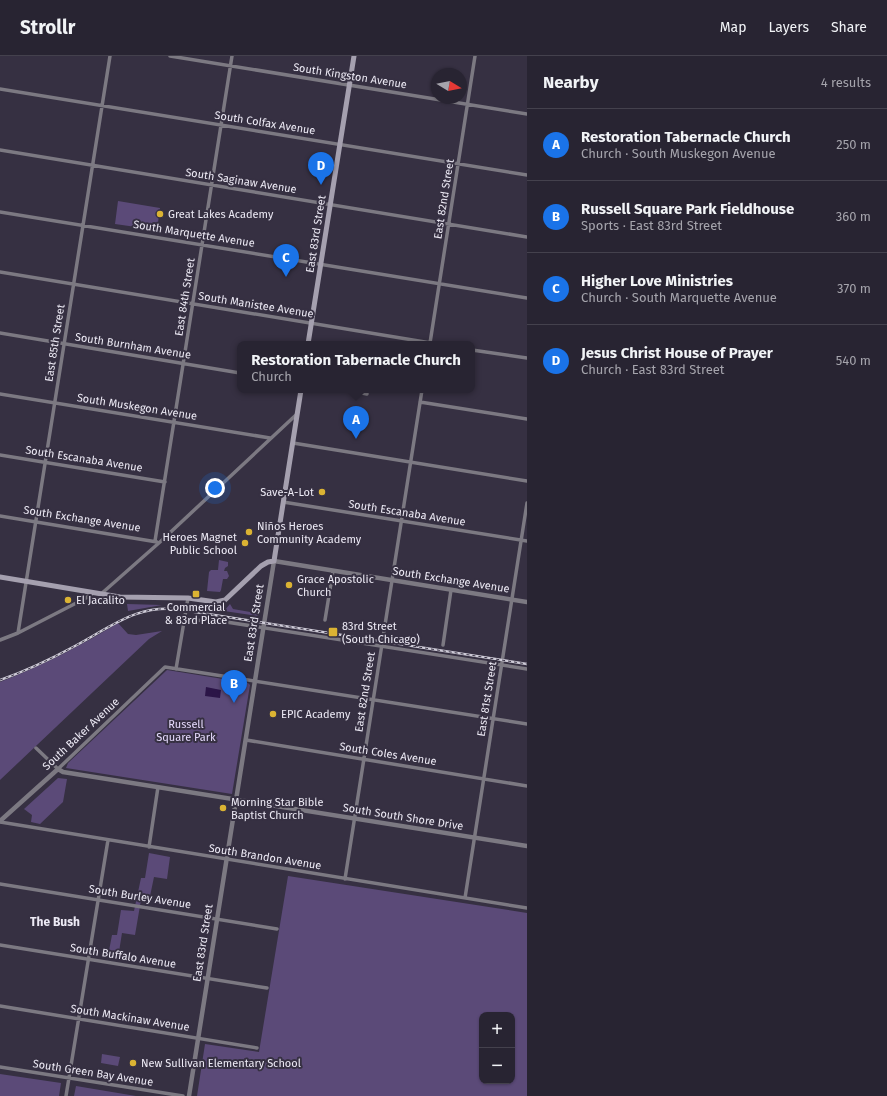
<!DOCTYPE html>
<html lang="en">
<head>
<meta charset="utf-8">
<style>
  :root { --surface:#282432; --page:#34303e; --text:#f1f3f6; --muted:#a5a4ac; --line:#44414d; --accent:#1a73e8 }
  body { margin:0; font-family:"Fira Sans",sans-serif; background:var(--page); color:var(--text) }
  .controls { position:absolute; right:12px; bottom:12px; display:grid; overflow:hidden; border-radius:8px; box-shadow:0 1px 3px #0004 }
  .controls button { width:36px; height:36px; display:grid; place-items:center; padding:0; border:0; border-bottom:1px solid var(--line); background:var(--surface); color:var(--text); font:20px sans-serif }
  .compass { position:absolute; left:431px; top:12px; width:36px; height:36px; border-radius:50%; background:var(--surface); box-shadow:0 1px 3px #0004; rotate:100deg }
  .you { position:absolute; left:215px; top:432px; width:14px; height:14px; margin:-10px; border:3px solid #fff; border-radius:50%; background:#1a73e8; box-shadow:0 0 0 6px #1a73e833 }
  .badge { display:grid; place-items:center; width:26px; height:26px; border-radius:50%; background:var(--accent); color:#fff; font-size:13px; font-weight:700 }
  .pin { position:absolute; translate:-50% -33px; filter:drop-shadow(0 1px 2px #0008) }
  .pin::after { content:''; position:absolute; top:21px; width:14px; height:12px; background:inherit; clip-path:polygon(0 0,100% 0,50% 100%) }
  .popup { position:absolute; left:237px; top:285px; width:238px; height:52px; box-sizing:border-box; display:grid; place-content:center; border-radius:8px; background:var(--surface); filter:drop-shadow(0 1px 3px #0005); font-size:13px; white-space:nowrap; color:var(--muted) }
  .popup b { font-size:15px; color:var(--text) }
  .popup::after { content:''; position:absolute; left:50%; top:100%; margin-left:-8px; border:8px solid transparent; border-top-color:var(--surface) }
  .list { margin:0; padding:0; list-style:none }
  h2 { display:flex; justify-content:space-between; align-items:center; height:52px; margin:0; padding:0 16px; font-size:17px }
  h2 small { font-size:13px; font-weight:400; color:var(--muted) }
  .list li { display:grid; grid-template-columns:26px 1fr auto; gap:12px; align-items:center; box-sizing:border-box; height:72px; padding:0 16px; border-top:1px solid var(--line) }
  .list b { display:block; font-size:15px; white-space:nowrap }
  .list p { margin:0; font-size:13px; white-space:nowrap; color:var(--muted) }
  .list em { font-size:13px; font-style:normal; color:var(--muted) }
  .map { position:relative; flex:none; width:527px; height:1040px; overflow:hidden }
  header { display:flex; align-items:center; gap:24px; box-sizing:border-box; height:56px; padding:0 20px; background:var(--surface); border-bottom:1px solid var(--line) }
  header strong { font-size:19px }
  nav { display:flex; gap:22px; margin-inline-start:auto; font-size:14px }
  main { display:flex }
  aside { flex:1; background:var(--surface) }
  .map>svg:first-child { display:block }
</style>
</head>
<body>
<header>
<strong>Strollr</strong>
<nav><a>Map</a><a>Layers</a><a>Share</a></nav>
</header>
<main>
<div class="map">
<svg width="527" height="1040" viewBox="0 0 527 1040">
  <rect width="100%" height="100%" fill="#363042"/>
  <!-- green -->
  <path fill="#5b4a78" fill-rule="evenodd" d="M118,145L160,152L157,174L115,168Z
    M219,504L228,506V510L225,512L224,515H227L229,520L227,523H223L221,534L220,536L207,535L209,516L211,514H218Z
    M127,548L162,549L128,555Z
    M230,548L233,553L256,557L260,555L258,560L224,555Z
    M118,567L128,578L136,579L162,575L149,583L0,724V626C42,610 80,590 118,567Z
    M167,614L248,627L250,629L232,738L66,712L68,707Z
    M58,722L67,723L63,746L40,768L31,766L32,759L24,753Z
    M149,797L170,801L167,823L154,821L149,845L141,844L135,879L122,877L118,902L108,900L112,879H117L121,854L134,855L141,822H145Z
    M288,820L527,857V1040H197L205,988L259,996ZM482,959H512V1025H482Z
    M102,998L120,1001L118,1010L101,1007Z
    M0,1018L61,1027L59,1040H0Z
    M76,1030L136,1040H74Z"/>
  <!-- water -->
  <path fill="#2b1547" d="M206,631L221,634L220,642L205,640Z"/>
  <g fill="none" stroke-linecap="round" stroke-linejoin="round">
    <!-- minor -->
    <path stroke="#7c7982" stroke-width="3.5" d="M170,0L527,58
      M0,33L527,119
      M0,94L527,181
      M0,156L527,242
      M0,216L437,288
      M0,277L240,317
      M430,287L475,0
      M472,294L527,302
      M346,334L367,338
      M0,338L270,382
      M420,346L527,363
      M293,387L527,425
      M0,399L165,426
      M283,446L527,485
      M0,460L157,486
      M155,485L232,0
      M101,538L160,486L297,358
      M325,564L333,515
      M184,565L208,564L220,565L527,613
      M18,577L110,0
      M0,584L18,577L86,542L93,537
      M443,589L451,534
      M176,613L188,542
      M246,684L527,730
      M36,692L58,713L165,611L527,668
      M0,766L527,852
      M149,791L158,731
      M345,823L422,334
      M0,828L277,873
      M465,842L527,447
      M0,889L267,932
      M0,950L257,992
      M0,1011L183,1040
      M66,1040L108,784"/>
    <!-- tertiary -->
    <path stroke="#7c7982" stroke-width="4.5" d="M0,765L58,713L63,716L527,790
      M189,1040L274,505L527,546"/>
    <!-- secondary -->
    <path stroke="#a5a0af" stroke-width="5" d="M308,288L354,0
      M0,521L120,541L188,542L216,546L225,544L261,510L268,506L274,505L301,334"/>
    <defs>
      <path id="rail" d="M0,624C26,615 51,603 75,590C111,571 138,547 182,554L527,608"/>
    </defs>
    <!-- rail casing -->
    <use href="#rail" stroke="#cecbd7" stroke-width="2.5"/>
    <!-- rail -->
    <use href="#rail" stroke="#363042" stroke-width="1" stroke-dasharray="3" stroke-linecap="butt"/>
  </g>
  <!-- markers -->
  <g fill="#dbb333" stroke="#363042" stroke-width="1.5">
    <circle cx="160" cy="158" r="4"/>
    <circle cx="322" cy="436" r="4"/>
    <circle cx="249" cy="476" r="4"/>
    <circle cx="245" cy="487" r="4"/>
    <circle cx="289" cy="529" r="4"/>
    <rect x="192" y="534" width="8" height="8" rx="2"/>
    <circle cx="68" cy="544" r="4"/>
    <rect x="328" y="571" width="10" height="10" rx="2"/>
    <circle cx="273" cy="658" r="4"/>
    <circle cx="223" cy="752" r="4"/>
    <circle cx="133" cy="1007" r="4"/>
  </g>
  <g text-anchor="middle" dominant-baseline="central" stroke-width="4" stroke-linejoin="round" paint-order="stroke">
    <!-- street labels -->
    <g font-size="11" fill="#edeaf5" stroke="#363042">
      <text transform="translate(350 20) rotate(9)">South Kingston Avenue</text>
      <text transform="translate(265 67) rotate(9)">South Colfax Avenue</text>
      <text transform="translate(241 125) rotate(9)">South Saginaw Avenue</text>
      <text transform="translate(444 143) rotate(-81)">East 82nd Street</text>
      <text transform="translate(194 178) rotate(9)">South Marquette Avenue</text>
      <text transform="translate(316 178) rotate(-81)">East 83rd Street</text>
      <text transform="translate(185 241) rotate(-81)">East 84th Street</text>
      <text transform="translate(256 249) rotate(9)">South Manistee Avenue</text>
      <text transform="translate(55 287) rotate(-81)">East 85th Street</text>
      <text transform="translate(133 290) rotate(9)">South Burnham Avenue</text>
      <text transform="translate(137 351) rotate(9)">South Muskegon Avenue</text>
      <text transform="translate(84 403) rotate(9)">South Escanaba Avenue</text>
      <text transform="translate(407 457) rotate(9)">South Escanaba Avenue</text>
      <text transform="translate(82 463) rotate(9)">South Exchange Avenue</text>
      <text transform="translate(451 524) rotate(9)">South Exchange Avenue</text>
      <text transform="translate(254 567) rotate(-81)">East 83rd Street</text>
      <text transform="translate(365 636) rotate(-81)">East 82nd Street</text>
      <text transform="translate(487 643) rotate(-81)">East 81st Street</text>
      <text transform="translate(81 678) rotate(-43)">South Baker Avenue</text>
      <text transform="translate(388 698) rotate(9)">South Coles Avenue</text>
      <text transform="translate(403 761) rotate(9)">South South Shore Drive</text>
      <text transform="translate(265 801) rotate(9)">South Brandon Avenue</text>
      <text transform="translate(140 841) rotate(9)">South Burley Avenue</text>
      <text transform="translate(203 887) rotate(-81)">East 83rd Street</text>
      <text transform="translate(123 900) rotate(9)">South Buffalo Avenue</text>
      <text transform="translate(130 962) rotate(9)">South Mackinaw Avenue</text>
      <text transform="translate(93 1017) rotate(9)">South Green Bay Avenue</text>
    </g>
    <!-- poi labels -->
    <g font-size="11" fill="#edeaf5" stroke="#363042" text-anchor="start">
      <text x="168" y="158">Great Lakes Academy</text>
      <text x="314" y="436" text-anchor="end">Save-A-Lot</text>
      <text x="257" y="470">Niños Heroes<tspan x="257" dy="13">Community Academy</tspan></text>
      <text x="237" y="481" text-anchor="end">Heroes Magnet<tspan x="237" dy="13">Public School</tspan></text>
      <text x="297" y="523">Grace Apostolic<tspan x="297" dy="13">Church</tspan></text>
      <text x="76" y="544">El Jacalito</text>
      <text x="196" y="551" text-anchor="middle">Commercial<tspan x="196" dy="13">&amp; 83rd Place</tspan></text>
      <text x="342" y="570">83rd Street<tspan x="342" dy="13">(South Chicago)</tspan></text>
      <text x="281" y="658">EPIC Academy</text>
      <text x="231" y="746">Morning Star Bible<tspan x="231" dy="13">Baptist Church</tspan></text>
      <text x="141" y="1007">New Sullivan Elementary School</text>
    </g>
    <!-- park labels -->
    <g font-size="11" fill="#e5dafc" stroke="#363042">
      <text x="186" y="668">Russell<tspan x="186" dy="13">Square Park</tspan></text>
    </g>
    <!-- neighbourhood labels -->
    <g font-size="12" font-weight="bold" fill="#edeaf5" stroke="#363042">
      <text x="55" y="866">The Bush</text>
    </g>
  </g>
</svg>
<div class="controls">
<button>+</button>
<button>−</button>
</div>
<svg class="compass" viewBox="-18 -18 36 36"><path d="M0-13l5 13h-10z" fill="#e53935"/><path d="M0 13l5-13h-10z" fill="#a5a4ac"/></svg>
<div class="you"></div>
<div class="pin badge" style="left:356px;top:383px">A</div>
<div class="popup"><b>Restoration Tabernacle Church</b>Church</div>
<div class="pin badge" style="left:234px;top:647px">B</div>
<div class="pin badge" style="left:286px;top:221px">C</div>
<div class="pin badge" style="left:321px;top:129px">D</div>
</div>
<aside>
<h2>Nearby<small>4 results</small></h2>
<ul class="list">
<li><span class="badge">A</span><div><b>Restoration Tabernacle Church</b><p>Church · South Muskegon Avenue</p></div><em>250 m</em></li>
<li><span class="badge">B</span><div><b>Russell Square Park Fieldhouse</b><p>Sports · East 83rd Street</p></div><em>360 m</em></li>
<li><span class="badge">C</span><div><b>Higher Love Ministries</b><p>Church · South Marquette Avenue</p></div><em>370 m</em></li>
<li><span class="badge">D</span><div><b>Jesus Christ House of Prayer</b><p>Church · East 83rd Street</p></div><em>540 m</em></li>
</ul>
</aside>
</main>
</body>
</html>
